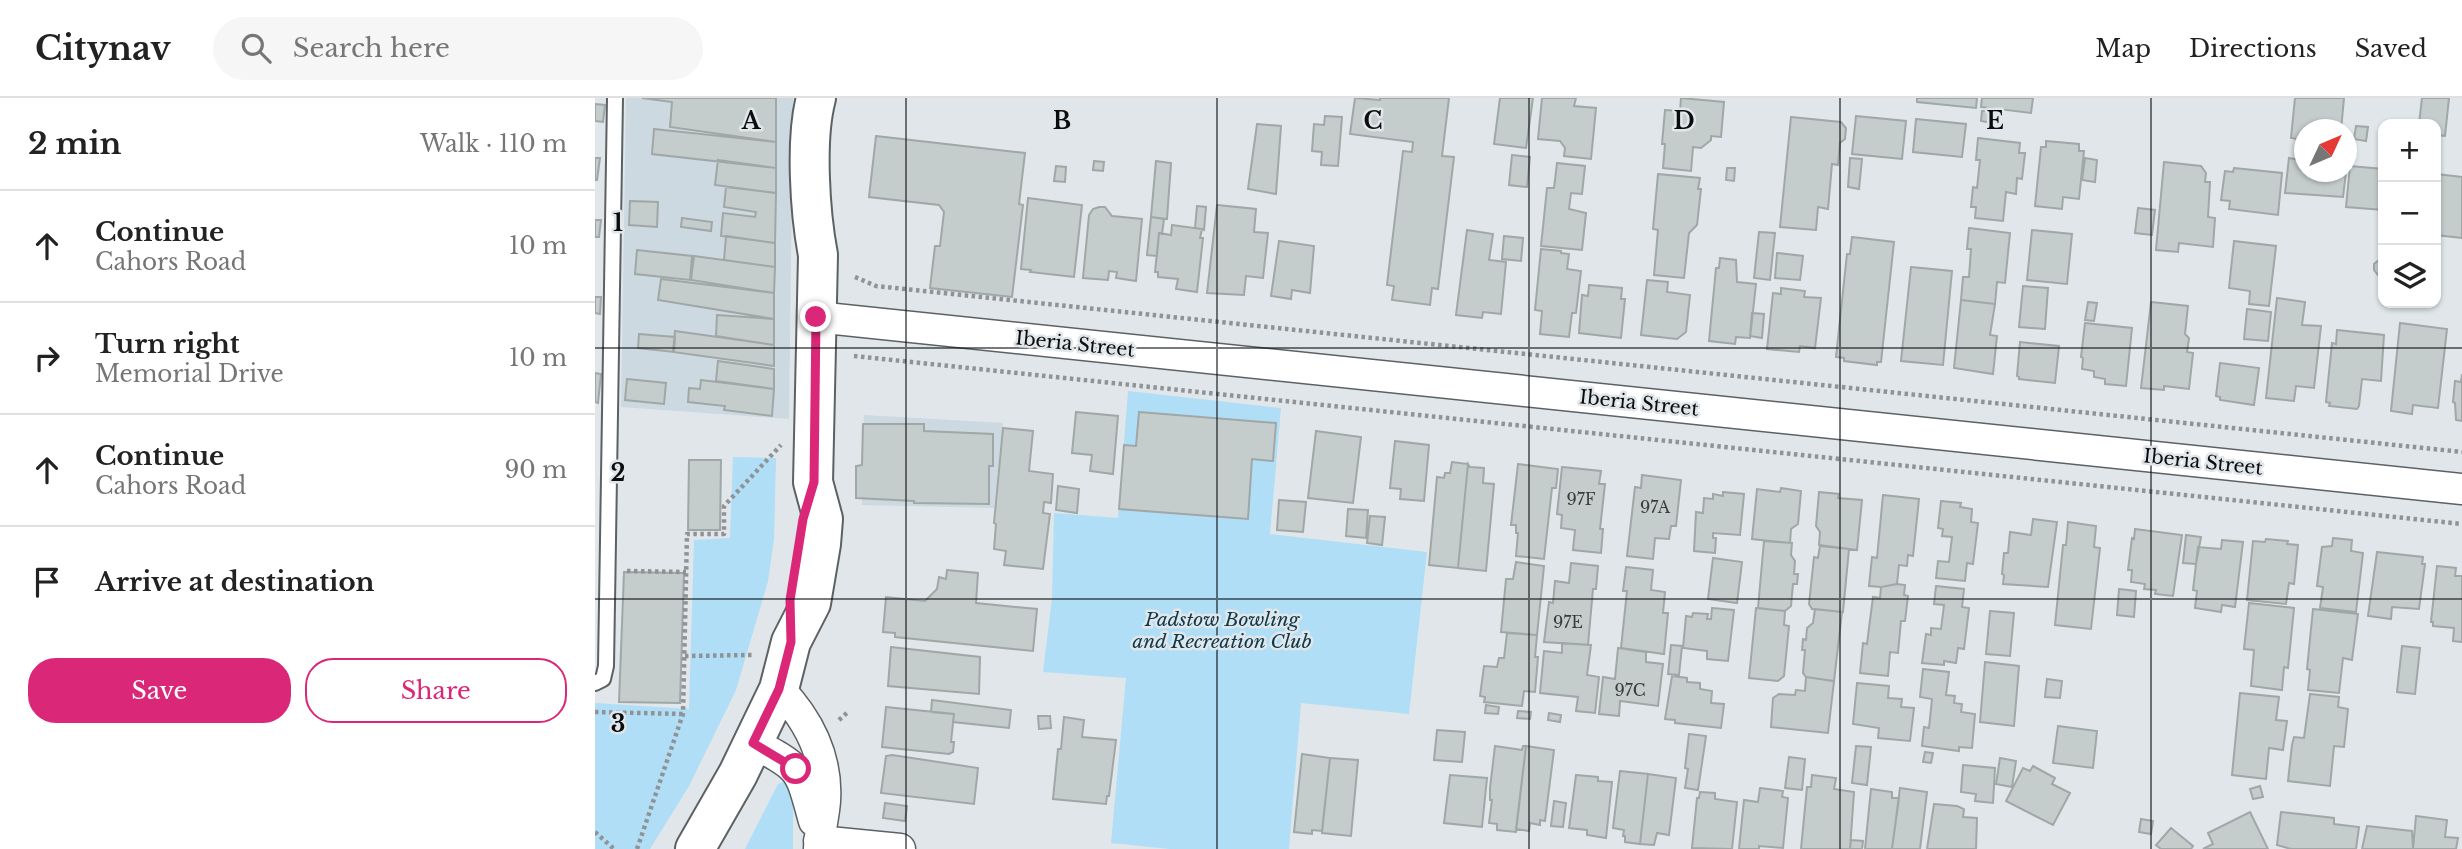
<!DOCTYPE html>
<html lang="en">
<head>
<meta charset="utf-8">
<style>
  :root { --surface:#fff; --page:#f6f6f6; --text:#222; --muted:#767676; --line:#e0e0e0; --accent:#db2777 }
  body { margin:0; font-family:"Libre Baskerville",serif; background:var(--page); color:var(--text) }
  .controls { position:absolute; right:21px; top:21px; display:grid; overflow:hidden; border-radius:14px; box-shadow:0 2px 5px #0004 }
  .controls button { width:63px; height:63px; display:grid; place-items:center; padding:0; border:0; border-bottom:2px solid var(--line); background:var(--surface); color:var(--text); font:35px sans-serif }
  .compass { position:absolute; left:1699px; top:21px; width:63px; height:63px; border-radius:50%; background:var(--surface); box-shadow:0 2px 5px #0004; rotate:46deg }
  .stop { position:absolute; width:21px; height:21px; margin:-16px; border:5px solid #db2777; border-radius:50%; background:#fff }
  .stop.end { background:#db2777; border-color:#fff; box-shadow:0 2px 7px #0008 }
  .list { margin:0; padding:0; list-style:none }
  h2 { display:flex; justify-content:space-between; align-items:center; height:91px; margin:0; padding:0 28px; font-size:30px }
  h2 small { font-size:23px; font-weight:400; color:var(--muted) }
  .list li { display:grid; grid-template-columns:46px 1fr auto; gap:21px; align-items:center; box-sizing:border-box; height:112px; padding:0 28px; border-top:2px solid var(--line) }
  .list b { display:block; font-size:26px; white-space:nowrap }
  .list p { margin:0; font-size:23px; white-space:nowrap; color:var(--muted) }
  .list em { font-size:23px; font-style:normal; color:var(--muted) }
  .actions { display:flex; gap:14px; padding:21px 28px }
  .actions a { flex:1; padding:16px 0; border:2px solid var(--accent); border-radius:28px; text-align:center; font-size:24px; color:var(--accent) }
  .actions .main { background:var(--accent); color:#fff }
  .icon { flex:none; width:38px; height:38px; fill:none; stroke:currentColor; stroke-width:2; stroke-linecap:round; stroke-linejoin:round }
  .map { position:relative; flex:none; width:1867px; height:751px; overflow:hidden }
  header { display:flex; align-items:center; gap:42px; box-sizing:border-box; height:98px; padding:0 35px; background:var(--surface); border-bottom:2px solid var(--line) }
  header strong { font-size:33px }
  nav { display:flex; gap:38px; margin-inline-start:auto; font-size:24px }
  .search { width:490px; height:63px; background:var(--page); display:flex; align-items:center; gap:18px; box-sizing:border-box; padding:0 24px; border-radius:38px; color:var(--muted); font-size:26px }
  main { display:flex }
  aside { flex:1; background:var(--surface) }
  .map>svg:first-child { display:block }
</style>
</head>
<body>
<header>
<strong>Citynav</strong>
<div class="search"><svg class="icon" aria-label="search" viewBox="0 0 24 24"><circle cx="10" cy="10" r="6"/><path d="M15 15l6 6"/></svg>Search here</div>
<nav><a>Map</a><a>Directions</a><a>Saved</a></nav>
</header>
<main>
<aside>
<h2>2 min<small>Walk · 110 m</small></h2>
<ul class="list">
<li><svg class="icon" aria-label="ahead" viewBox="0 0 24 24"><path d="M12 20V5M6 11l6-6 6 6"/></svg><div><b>Continue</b><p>Cahors Road</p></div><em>10 m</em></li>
<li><svg class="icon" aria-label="right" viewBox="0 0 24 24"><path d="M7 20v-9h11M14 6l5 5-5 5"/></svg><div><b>Turn right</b><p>Memorial Drive</p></div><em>10 m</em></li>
<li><svg class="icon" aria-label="ahead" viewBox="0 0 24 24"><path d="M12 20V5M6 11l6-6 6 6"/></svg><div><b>Continue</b><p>Cahors Road</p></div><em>90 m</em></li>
<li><svg class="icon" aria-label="arrive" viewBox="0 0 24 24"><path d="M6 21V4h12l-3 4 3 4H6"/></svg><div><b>Arrive at destination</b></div></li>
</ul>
<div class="actions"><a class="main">Save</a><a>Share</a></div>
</aside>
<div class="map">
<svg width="1867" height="751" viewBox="0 0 1867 751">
  <rect width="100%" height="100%" fill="#e0e6e9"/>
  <!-- built -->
  <path fill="#ccd9e0" d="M31,0H198L194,321L26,309Z
    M269,317L408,325L399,410L267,407Z"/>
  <!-- green -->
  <path fill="#b0def6" d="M533,293L686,310L675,436L832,454L814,616L706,605L694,751H575L516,745L531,580L448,574L457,500L459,415L523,420Z
    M138,359L181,360L179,441L173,483L141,592L94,688L55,751H0V605L94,611L99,442L135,440Z
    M191,683L198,690V751H150L183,686Z"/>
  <!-- building -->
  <path fill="#c5cccc" stroke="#a0a7a7" stroke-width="2" d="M47,0H181V44L75,29L77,4Z
    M760,0L785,2V0H854L847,58L859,59L843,191L837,190L835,207L797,202L799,188L792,187L808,53L817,54L818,44L755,36Z
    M905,0H938L931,50L899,46Z
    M947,0H981L979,8L1001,10L996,61L969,58L970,50L965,43L943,41Z
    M1086,0L1129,4L1126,39L1116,38V42L1106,50L1098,49L1096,73L1068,70L1070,46H1067L1070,12L1085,13Z
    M1322,0H1382L1381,10L1322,4Z
    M1387,0H1438L1436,15L1386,9Z
    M1700,0H1749L1746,32H1710V42L1696,40Z
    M1827,0H1854L1850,38L1841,37V26H1824Z
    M0,6L10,7L8,24L0,23Z
    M1387,13L1398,14L1397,25L1386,23Z
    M730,18L747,19L743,68L726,67L727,54L717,53L719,26L729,27Z
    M1261,18L1311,23L1307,61L1257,56Z
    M1196,19L1246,24L1251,30L1250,41L1245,45L1243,67L1237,66L1233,111L1223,109L1221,132L1185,129Z
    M1321,21L1371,26L1367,59L1318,54Z
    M662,26L686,28L681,96L653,91Z
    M1761,28L1773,29L1771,43L1759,41Z
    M59,31L181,44V70L57,56Z
    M281,38L430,55L424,106L428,107L417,199L335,190L340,148H345L349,114L344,107L274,99Z
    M1383,40L1425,45L1424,55H1430L1427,81L1422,80L1421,96L1411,94L1408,123L1380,120L1381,109H1376L1378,89L1382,90L1385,62H1381Z
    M1451,43L1484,46V53H1489L1484,101L1468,99L1467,111L1440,108L1446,49H1451Z
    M917,57L935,59L932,89L914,87Z
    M0,60H5L2,82H0Z
    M1255,60L1267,61L1264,91L1253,89Z
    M1490,60L1502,62L1500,84L1487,82Z
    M1694,60L1710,63V74H1751L1748,99L1690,95Z
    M123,62L181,70V95L120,87Z
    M499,63L509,64L508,73L498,72Z
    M561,63L576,65L572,121L556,119Z
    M1569,64L1606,68L1611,75L1610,84H1615L1613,119L1620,120L1618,149L1584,145L1583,154L1561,152Z
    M962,65L990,68L987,96L976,95L974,111L991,115L987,152L946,148L952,90H959Z
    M461,68L471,69L470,84L459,83Z
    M1755,68L1788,71V112L1751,109Z
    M1132,70H1140L1139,83L1131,82Z
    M1639,70L1687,75L1683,117L1634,111L1635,103L1626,102L1630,73L1638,74Z
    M1063,76L1105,80L1103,91H1106L1102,127L1094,135L1089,180L1059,177L1063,132L1058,131Z
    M1842,76L1867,79V140L1841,137Z
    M131,89L181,95L180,145L126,138L128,115L160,119L161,114L129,109Z
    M433,100L487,107L479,179L435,174L436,172L426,171Z
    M35,103L63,104L62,129L34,127Z
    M622,107L661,111L659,134L673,135L668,180L651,178L649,197L612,195Z
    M602,108L611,109L609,132L600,130Z
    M504,109H510L517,118L547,121L541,183L521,180L522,174L514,173L513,182L488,180L494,117L498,111Z
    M1543,110L1560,112L1557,137L1540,135Z
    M556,119L569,121L567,136L564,135L562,158L552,157Z
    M87,120L117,124L116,133L86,129Z
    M0,122H6L4,139H0Z
    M577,127L607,131L605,140H608L602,194L581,191L583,181L563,179V174H560L564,135L576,137Z
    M1374,130L1415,135L1410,185L1402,184L1400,206L1366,202L1368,179H1374L1376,151H1372Z
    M872,132L898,136L894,162L911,164L906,216L888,214L887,220L861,217Z
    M1437,132L1477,136L1472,186L1432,182Z
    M1164,134L1180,135L1175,182L1159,180Z
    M131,138L180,145V169L129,162Z
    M909,138L928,140L926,163L907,161Z
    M1257,139L1299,144L1286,264H1282V267L1249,263V260L1241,259L1252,156H1255Z
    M684,143L719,148L715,195L697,192L696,201L676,198Z
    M1639,143L1681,148L1674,208L1654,206L1655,193L1634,190Z
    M946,151L966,153V155L974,156L972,171L986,173L981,215H977L974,239L945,236L947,213L940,212Z
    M42,152L97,158L95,182L40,176Z
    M1182,155L1208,158L1205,182L1180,180Z
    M99,158L180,169L179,195L96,182Z
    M1125,160L1141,162L1142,184L1161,186L1155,240L1141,239L1140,246L1114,243L1121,170H1124Z
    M1784,162H1788V177H1783L1779,172V166Z
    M1316,169L1357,173L1348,267L1306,263Z
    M66,181L179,195V221L63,202Z
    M1052,182L1073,184L1072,194L1095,197L1091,234L1082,241L1046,237Z
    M994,187L1027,190L1026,201H1030L1026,240L984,235L987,197L993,198Z
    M1428,188L1453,190L1450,231L1424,229Z
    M1186,190L1210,193L1209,199L1226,200L1220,250L1205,248L1204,254L1172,251L1178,195L1186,196Z
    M0,199H6L5,216L0,215Z
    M1682,200L1710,204L1707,227L1726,228L1719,290L1701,288L1699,303L1671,300Z
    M1366,202L1400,206L1395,237L1402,238L1398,276L1359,270Z
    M1493,204L1502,205L1499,223L1490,222Z
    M1556,204L1593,208L1590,236L1594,240L1592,254L1598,255L1594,291L1569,288V292L1546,290Z
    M1652,211L1676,214L1673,243L1649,241Z
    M1157,215L1169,216L1167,240L1155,238Z
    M122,217L179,221V247L121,238Z
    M1490,225L1537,230L1531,288L1510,286V281L1499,279V273L1487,271L1488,260L1486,259Z
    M1805,225L1852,231L1843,310L1818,307L1817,316L1796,313Z
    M1742,232L1789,237L1786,283L1767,281L1764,308L1762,311L1734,308L1735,305L1731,304L1737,245L1741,246Z
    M80,233L179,247V268L78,254Z
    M44,236L80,239L79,254L43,250Z
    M1425,244L1464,248L1460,285L1424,281V279L1422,278Z
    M123,263L179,271V291L121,283Z
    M1625,265L1664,270L1659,307L1625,302V299L1621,298Z
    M0,275L6,276L3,305L0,304Z
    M1867,276V323L1861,322L1860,305L1858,304L1860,283L1866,284Z
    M32,281L71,285L69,306L30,302Z
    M106,282L179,291L177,318L129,312L130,308L93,304L94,290L105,291Z
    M481,314L523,318L518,376L495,373L497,357L477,355Z
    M544,314L681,325L678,363L657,361L653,421L524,411L529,347L541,348Z
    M268,326H329V333L398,336V368H394V406L319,405V403L261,400V368L267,367Z
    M408,330L438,333L434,373L458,376L456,405L449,404L448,415L455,416L448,471L409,467L411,453L399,451L401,426L399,425Z
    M721,333L766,339L758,405L713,400Z
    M800,343L834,347L829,403L805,401L806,391L795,390Z
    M94,362H126L125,432H93Z
    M857,364L873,366L863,470L834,467L842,379L849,380L850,375H855Z
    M873,366L875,369L889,370L888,385L899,386L891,473L863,470Z
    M923,366L963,371L961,390H957L949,461L921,458L923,435H921V427H916Z
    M967,369L1006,373L1004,386H1010L1005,431H1008L1006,455L978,452L980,432L966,430L967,417L962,416Z
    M1047,377L1086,382L1081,428H1076L1074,441L1060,440L1058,461L1032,458L1040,389L1046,390Z
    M463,388L484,391L482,415L461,412Z
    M1186,390L1206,393L1203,426L1196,431L1195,445L1157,441L1162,391L1185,394Z
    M1128,394L1149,396L1145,437L1118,435V440H1121L1120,455L1099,453L1101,414L1108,415L1109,400L1118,401V396L1128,398Z
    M1224,394L1244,396L1243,400L1267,402L1262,452L1224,447L1225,434L1221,428Z
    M1288,397L1324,401L1318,458L1313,457L1312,468L1304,467L1302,486L1286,489L1274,488L1277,459L1282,460Z
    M684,402L711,404L708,434L682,432Z
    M1346,403L1366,405L1365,409L1377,411L1376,424L1383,425L1378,466L1372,465L1370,483L1341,480L1343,463L1354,464L1357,439L1347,438L1348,431L1343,430Z
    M753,411L773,412L771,440L751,438Z
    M775,418L790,419L787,447L772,445Z
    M1438,421L1462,424L1453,489L1408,486L1409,477L1407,476L1409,455H1413L1415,434L1436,437Z
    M1473,424L1501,428L1499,449L1505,450L1496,531L1460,527L1468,447H1471Z
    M1540,431L1587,437L1578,498L1560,496L1561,492L1549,491L1550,486L1536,484L1537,472H1533L1537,440L1539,441Z
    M1591,437L1606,439L1601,466L1588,465Z
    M1738,440L1757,442L1756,453L1768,455L1761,514L1725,510L1728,489L1722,488L1727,449L1737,448Z
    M1671,441L1693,443L1692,446L1703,447L1699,486L1694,485L1691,506L1652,502L1658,443L1670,444Z
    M1627,442L1648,444L1640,509L1627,507L1626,514L1600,510L1602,493L1598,492L1603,449L1626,451Z
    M1169,443L1197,445L1196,457L1200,463L1199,476H1203L1202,486H1198L1196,508L1190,513L1163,510Z
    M1225,448L1254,451L1248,514L1217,511L1214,506L1219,459L1223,460Z
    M1782,454L1828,459L1827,466H1830L1824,511L1797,509L1796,521L1773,518Z
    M1118,460L1147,464L1142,505L1113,501Z
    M921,464L949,468L942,537L906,534L911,481H918Z
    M976,465L1003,468L1001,491H998L993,547L949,544L954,504L958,505L960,483L974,485Z
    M1842,468L1861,470L1860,478H1867V544L1858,543L1859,530L1838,528V524H1836Z
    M1031,469L1058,472L1056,492L1070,494L1068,515H1073L1069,556L1026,550L1032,493H1028Z
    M352,472L383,475L381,505L442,511L438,553L300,539V535L288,534L291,499L330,503L342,491L344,479L351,481Z
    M29,474L89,475L85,605L24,604Z
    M1302,486L1310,487L1309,497L1313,498L1310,523H1306L1303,555L1295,554L1293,578L1265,575L1268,545L1272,546L1278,499L1285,500L1286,489Z
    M1341,488L1369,491L1367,509L1374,510L1369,551L1363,550L1361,565L1349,563V567L1327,565L1331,536L1336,537V530L1346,531L1349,507L1339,506Z
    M1524,491L1541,493L1539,519L1522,517Z
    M1654,505L1699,510L1693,570L1689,569L1687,592L1656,588L1659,552L1649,551Z
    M1117,510L1139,512L1133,563L1112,561V553L1088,550L1091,518L1097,519L1098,515L1113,516L1112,521H1116Z
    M1161,510L1190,513L1189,527L1194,528L1189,578L1183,583L1154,580Z
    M1220,511L1247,514L1239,583L1211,579L1208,575L1210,552H1207L1208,541L1211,542L1212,530L1218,525Z
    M1718,511L1763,516L1757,562L1748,560L1744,595L1713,592L1715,572L1712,571Z
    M1395,513L1419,515L1415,558L1391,556Z
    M912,535L942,537L940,559H943L940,594L929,593L927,608L889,604L890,599L885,598L889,568L902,569L904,560H909Z
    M967,545L996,547L992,577L1004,579L1000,615L981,613L983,599L945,595L949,553L967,555Z
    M1076,547L1087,548L1084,577L1073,576Z
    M1807,548L1825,550L1820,596L1802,594Z
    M296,549L385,559L384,596L293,588Z
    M1023,550L1051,554V564L1068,566L1063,608L1025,603L1024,618L1004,616L1008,579L1020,581Z
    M1390,564L1424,568L1419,628L1385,624Z
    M1328,571L1354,574L1351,597L1360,598L1359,605L1367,606L1366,614L1380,616L1377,650L1364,649V653L1327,648L1329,629L1334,630L1337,601L1325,599Z
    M1077,578L1092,580V584L1105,585V591L1117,593L1116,605L1129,606L1126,630L1080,625V622L1070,621Z
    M1211,579L1239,583L1233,635L1176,629L1178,600L1184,596L1200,597L1201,592L1210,593Z
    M1452,581L1467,583L1465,600L1450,599Z
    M1262,585L1294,588L1293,600L1307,601L1306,609L1319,610L1315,643L1283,640L1284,630L1258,626Z
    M1645,595L1684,599L1681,622L1692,623L1688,652L1674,650L1671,681L1637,677Z
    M1715,596L1744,599L1743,609L1753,611L1749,649L1739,648L1735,688L1693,683L1697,647L1699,639L1709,640Z
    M337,602L416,612L414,630L358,624L359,616L336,614Z
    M891,607L904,609L903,616L890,615Z
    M291,609L359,616L356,644H359L358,654L354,656L287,649Z
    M923,613L936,614L935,621L922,620Z
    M954,615L966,617L965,624L953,622Z
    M443,618H455L456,630L444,631Z
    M469,619L489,622L487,639L521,642L514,698H512L511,706L458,701L463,651H466Z
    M1463,628L1502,633L1498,670L1458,665Z
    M842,632L870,634L867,664L839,662Z
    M1094,636L1111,638L1103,692L1090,690L1093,671L1090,670Z
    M900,648L927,652L928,648H931L921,734L902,732V726L894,725L897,702H895V690Z
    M931,648L959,652L950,723L945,722V727L935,725L934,733L921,731Z
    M1261,648L1276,649L1272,687L1257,685Z
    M1330,654L1338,655L1336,665L1328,664Z
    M707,656L735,660L727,733L717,732V736L699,734Z
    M297,657L383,670L379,706L286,695L291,658Z
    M1194,659L1210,661L1207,692L1190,690Z
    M735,660L763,662L756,738L727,735Z
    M1405,660L1421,663L1417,689L1401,686Z
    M1368,667L1400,670L1398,705L1380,703L1381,696L1366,694Z
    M1438,668L1460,680L1457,686L1475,695L1458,727L1411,703L1428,670L1435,673Z
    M1025,673L1053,676L1045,746L1030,744V738H1028L1029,732L1018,730Z
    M1053,676L1081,680L1074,737L1062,735L1059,747L1045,746Z
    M855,677L892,680L887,729L849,725Z
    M981,677L1003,679V683L1017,684L1011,740L992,737V732L974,730Z
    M1217,677L1241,680L1239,691L1259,694L1255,751H1206L1212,689H1216Z
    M1665,688L1668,699L1658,701L1655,691Z
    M1165,690L1188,693L1187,699L1193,700L1188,750L1164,748V751H1144L1149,702L1163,704Z
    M1305,690L1332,694L1325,751H1297Z
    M1276,691L1297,694V700H1304L1297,751H1270Z
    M1105,694L1120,695V701L1142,704L1137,751L1097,750L1102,700H1104Z
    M959,703L971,705L968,729L956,728Z
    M290,705L312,708L310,723L288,720Z
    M1339,706L1362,708L1369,711L1368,719L1382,720L1381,751H1332Z
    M1655,714L1673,751H1608L1618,746L1613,735Z
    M1686,714L1739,720V726L1764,729L1761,751H1696L1682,747Z
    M1821,718L1852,722L1850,739L1863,740L1861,751H1818Z
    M1546,721L1558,723L1556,736L1544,734Z
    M1772,728L1817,733L1818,751H1767Z
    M1576,730L1598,748L1596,751H1566L1561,747Z
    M1256,742L1268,743L1267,751H1255Z"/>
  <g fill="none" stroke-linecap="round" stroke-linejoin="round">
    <defs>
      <path id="lane" d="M0,585L8,581L11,568L20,0"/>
      <path id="street" d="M221,219L1867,391
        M184,591C213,621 233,659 230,703C229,719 224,735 224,751
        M158,645C207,671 204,669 219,723
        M224,743L305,751"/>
      <path id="secondary" d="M100,751L143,676L184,591L196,544L216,505L226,446L228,421L218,384L223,157C215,115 210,41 221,0"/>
    </defs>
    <!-- lane casing -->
    <use href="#lane" stroke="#5c6164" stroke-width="18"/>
    <!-- street casing -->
    <use href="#street" stroke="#5c6164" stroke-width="33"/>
    <!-- secondary casing -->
    <use href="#secondary" stroke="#5c6164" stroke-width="42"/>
    <!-- path -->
    <path stroke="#8f9395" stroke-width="4.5" stroke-dasharray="3.5 3.5" stroke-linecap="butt" d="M260,179L281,188L1867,354
      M259,258L1867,426
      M32,473L91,474
      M90,558L157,557
      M0,614L88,616
      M244,622L254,613
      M0,734L19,751
      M42,751L88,616L92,436H129V408L186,347"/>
    <!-- lane -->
    <use href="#lane" stroke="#fff" stroke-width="14"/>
    <!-- street -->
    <use href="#street" stroke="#fff" stroke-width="30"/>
    <!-- secondary -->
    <use href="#secondary" stroke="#fff" stroke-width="38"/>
  </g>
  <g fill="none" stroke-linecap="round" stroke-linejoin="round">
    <!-- route -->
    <path stroke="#db2777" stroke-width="9" d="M201,671L158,645L184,591L196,544L195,502L208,421L219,384L221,219"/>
  </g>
  <!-- grid -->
  <path fill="none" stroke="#0a0c0d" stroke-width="2" stroke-opacity="0.55" d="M311,0V751M622,0V751M934,0V751M1245,0V751M1556,0V751M0,250H1867M0,501H1867"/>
  <g text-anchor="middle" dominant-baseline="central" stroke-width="5" stroke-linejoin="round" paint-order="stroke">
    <!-- number labels -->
    <g font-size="16" fill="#393c3d">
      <text x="986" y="401">97F</text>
      <text x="1060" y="409">97A</text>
      <text x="973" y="524">97E</text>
      <text x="1035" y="592">97C</text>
    </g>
    <!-- street labels -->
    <g font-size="19" fill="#0a0c0d" stroke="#e0e6e9">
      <text transform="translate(480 246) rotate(6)">Iberia Street</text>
      <text transform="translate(1044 305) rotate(6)">Iberia Street</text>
      <text transform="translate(1608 364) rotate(6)">Iberia Street</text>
    </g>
    <!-- park labels -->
    <g font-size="19" font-style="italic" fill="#0c394c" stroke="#e0e6e9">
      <text x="627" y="521">Padstow Bowling<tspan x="627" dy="22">and Recreation Club</tspan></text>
    </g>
  </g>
  <g font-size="23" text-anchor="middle" font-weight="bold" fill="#0a0c0d" stroke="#e0e6e9" stroke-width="5" stroke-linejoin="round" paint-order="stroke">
    <text x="156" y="31">A</text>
    <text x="467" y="31">B</text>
    <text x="778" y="31">C</text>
    <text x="1089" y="31">D</text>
    <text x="1400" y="31">E</text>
    <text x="23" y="133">1</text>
    <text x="23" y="383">2</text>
    <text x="23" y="634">3</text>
  </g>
</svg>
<div class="controls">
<button>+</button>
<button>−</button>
<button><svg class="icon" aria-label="layers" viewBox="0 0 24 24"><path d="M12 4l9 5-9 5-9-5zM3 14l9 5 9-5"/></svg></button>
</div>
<svg class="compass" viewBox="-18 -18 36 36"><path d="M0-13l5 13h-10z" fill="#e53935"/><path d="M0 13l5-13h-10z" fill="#767676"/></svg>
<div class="stop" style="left:201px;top:671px"></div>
<div class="stop end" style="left:221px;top:219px"></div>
</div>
</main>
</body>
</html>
